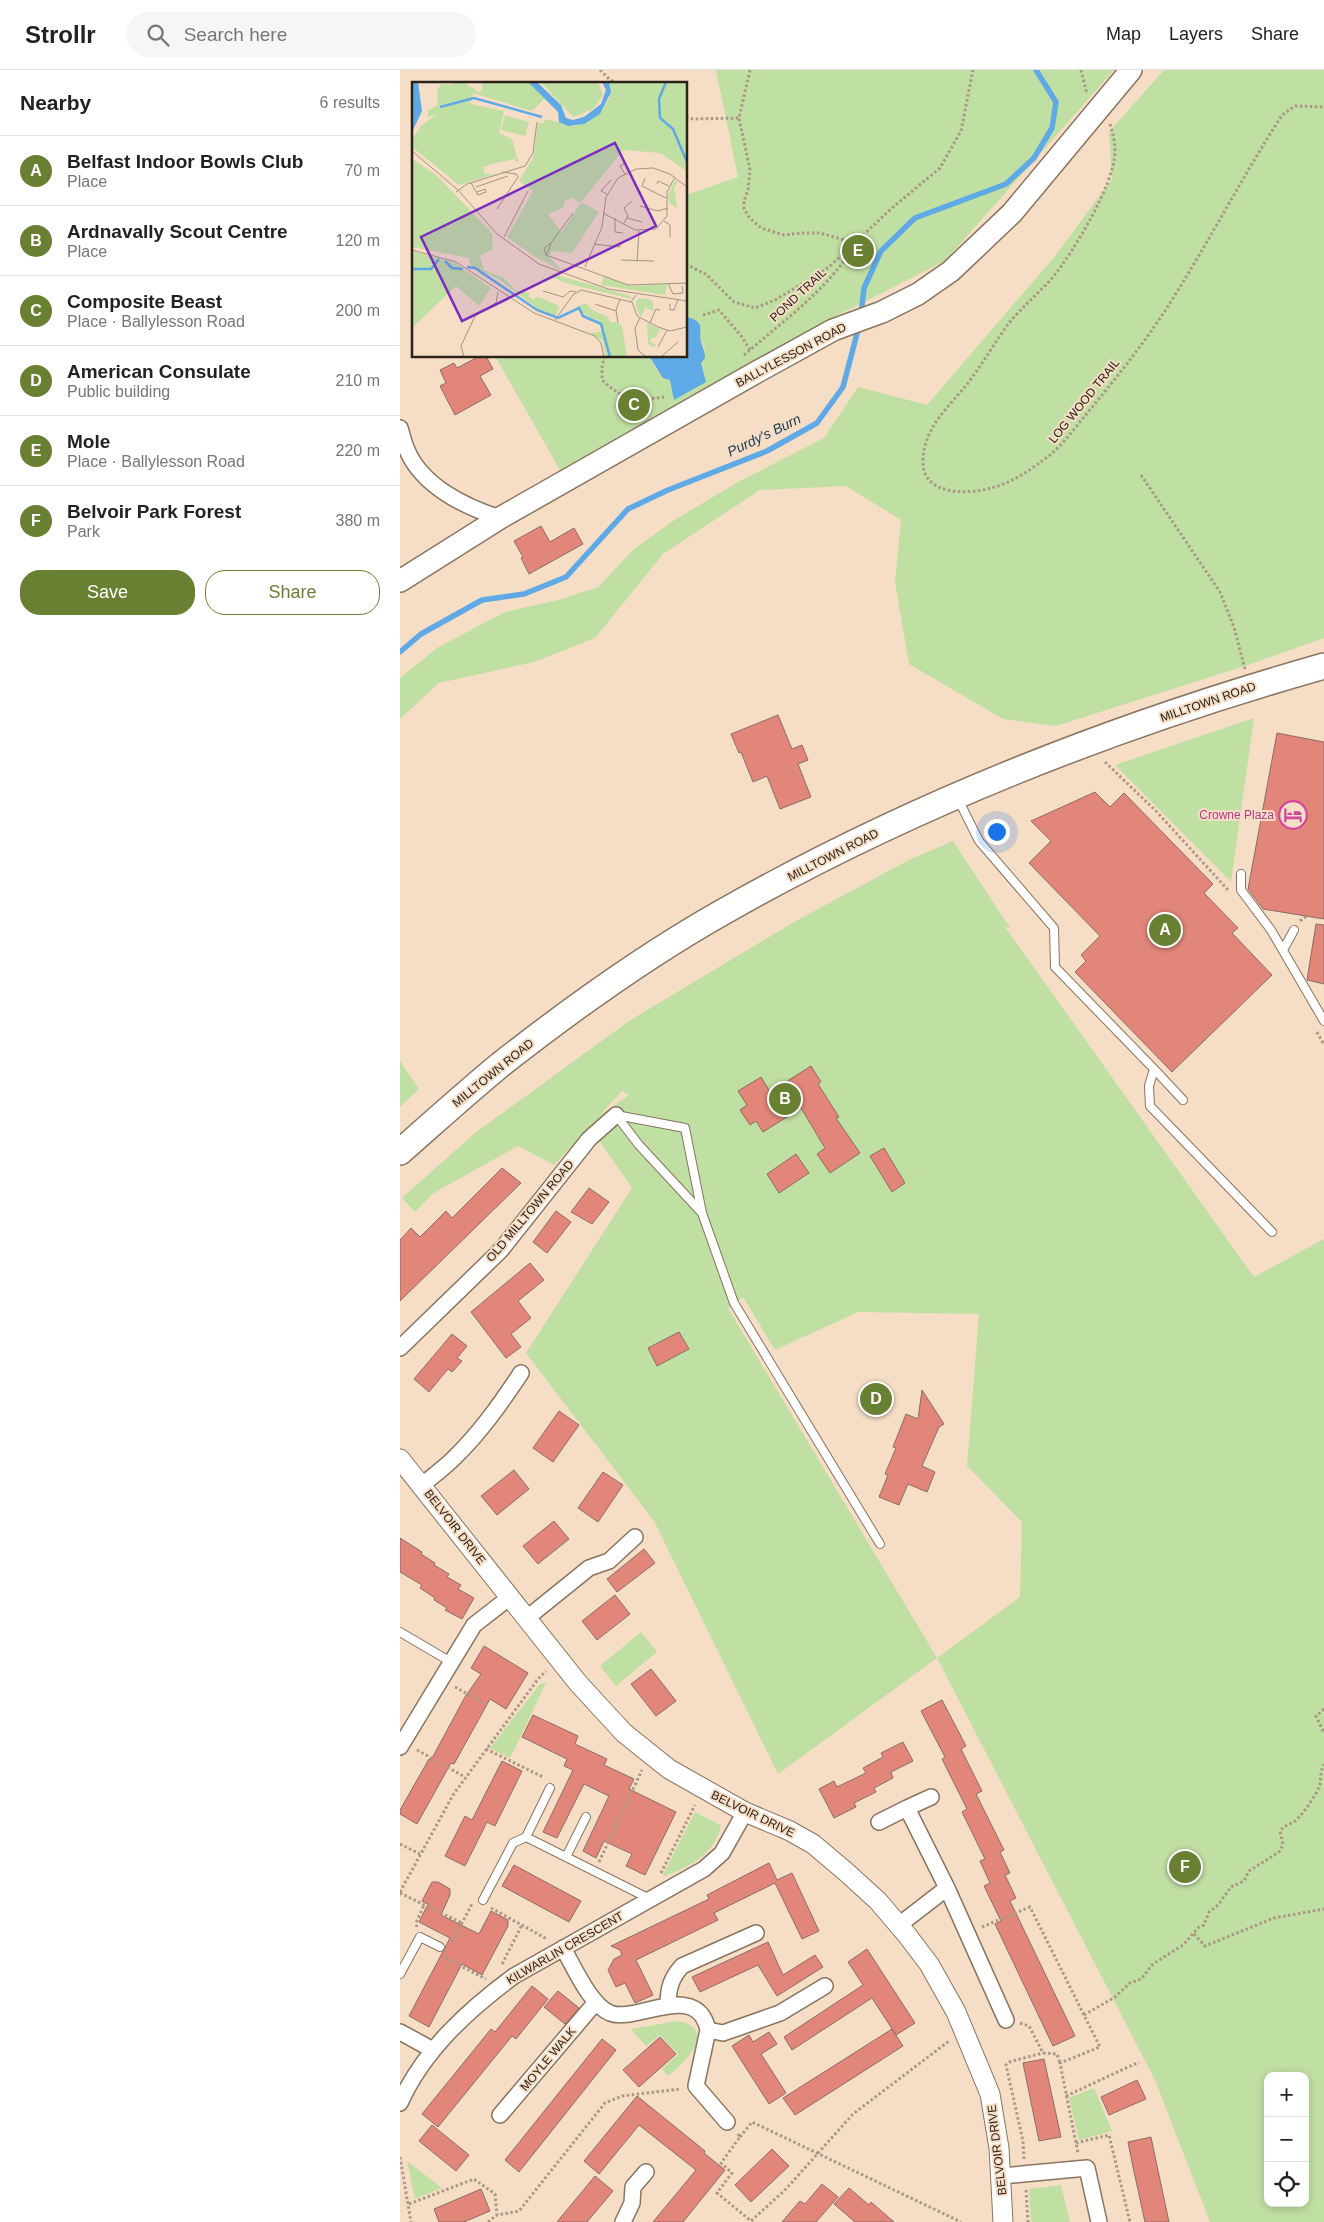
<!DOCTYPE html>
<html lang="en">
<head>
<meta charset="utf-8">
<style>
  :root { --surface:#fff; --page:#f6f6f6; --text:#222; --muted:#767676; --line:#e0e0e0; --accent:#697f31 }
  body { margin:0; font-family:Arial,sans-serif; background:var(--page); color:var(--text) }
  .controls { position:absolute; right:15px; bottom:15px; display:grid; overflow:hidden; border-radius:10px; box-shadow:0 2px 8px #0003 }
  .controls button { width:45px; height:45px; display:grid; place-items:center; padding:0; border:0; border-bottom:1px solid var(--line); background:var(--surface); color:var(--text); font:25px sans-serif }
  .you { position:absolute; left:596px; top:761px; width:18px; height:18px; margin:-12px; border:4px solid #fff; border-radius:50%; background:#1a73e8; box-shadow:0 0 0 8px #1a73e833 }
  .badge { display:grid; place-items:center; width:32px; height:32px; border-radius:50%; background:var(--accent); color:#fff; font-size:16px; font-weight:700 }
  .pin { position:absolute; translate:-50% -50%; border:2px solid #fff; box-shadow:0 1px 5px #0006 }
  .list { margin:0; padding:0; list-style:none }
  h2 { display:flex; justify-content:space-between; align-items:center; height:65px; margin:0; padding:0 20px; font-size:21px }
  h2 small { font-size:16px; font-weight:400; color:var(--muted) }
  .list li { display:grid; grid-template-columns:32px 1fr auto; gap:15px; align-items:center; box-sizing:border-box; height:70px; padding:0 20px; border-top:1px solid var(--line) }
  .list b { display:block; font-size:19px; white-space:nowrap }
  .list p { margin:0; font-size:16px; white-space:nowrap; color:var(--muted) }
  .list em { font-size:16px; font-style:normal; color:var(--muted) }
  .actions { display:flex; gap:10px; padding:15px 20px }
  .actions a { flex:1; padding:11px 0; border:1px solid var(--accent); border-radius:20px; text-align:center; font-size:18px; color:var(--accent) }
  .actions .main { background:var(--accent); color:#fff }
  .icon { flex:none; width:28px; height:28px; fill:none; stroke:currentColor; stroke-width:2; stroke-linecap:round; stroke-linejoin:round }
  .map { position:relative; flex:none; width:924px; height:2152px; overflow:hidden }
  header { display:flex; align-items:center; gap:30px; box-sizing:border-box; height:70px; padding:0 25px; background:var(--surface); border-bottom:1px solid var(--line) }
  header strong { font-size:24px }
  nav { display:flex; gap:28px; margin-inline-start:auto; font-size:18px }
  .search { width:350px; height:45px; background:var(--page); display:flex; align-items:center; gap:12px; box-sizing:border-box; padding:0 18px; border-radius:28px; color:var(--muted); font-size:19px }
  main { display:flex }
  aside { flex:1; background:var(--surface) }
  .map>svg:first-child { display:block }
</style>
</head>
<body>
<header>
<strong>Strollr</strong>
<div class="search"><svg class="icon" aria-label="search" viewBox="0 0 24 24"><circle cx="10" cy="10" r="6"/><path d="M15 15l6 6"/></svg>Search here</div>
<nav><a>Map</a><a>Layers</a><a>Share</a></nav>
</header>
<main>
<aside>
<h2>Nearby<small>6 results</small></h2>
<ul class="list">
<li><span class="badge">A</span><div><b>Belfast Indoor Bowls Club</b><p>Place</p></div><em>70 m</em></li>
<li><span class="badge">B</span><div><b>Ardnavally Scout Centre</b><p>Place</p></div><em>120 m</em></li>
<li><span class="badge">C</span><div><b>Composite Beast</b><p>Place · Ballylesson Road</p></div><em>200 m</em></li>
<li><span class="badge">D</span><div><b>American Consulate</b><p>Public building</p></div><em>210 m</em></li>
<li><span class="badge">E</span><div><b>Mole</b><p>Place · Ballylesson Road</p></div><em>220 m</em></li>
<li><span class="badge">F</span><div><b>Belvoir Park Forest</b><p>Park</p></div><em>380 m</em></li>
</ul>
<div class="actions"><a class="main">Save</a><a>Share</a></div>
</aside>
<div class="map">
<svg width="924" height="2152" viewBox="0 0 924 2152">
  <rect width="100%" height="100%" fill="#f6dec6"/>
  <!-- green -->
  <path fill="#c0dfa2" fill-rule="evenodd" d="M316,0H714L545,191L434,247L204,376L161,402L95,286H249L256,299L270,310L274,329L301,292L305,279L290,248L286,247V125L338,107Z
    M764,0H924V568L848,595L656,656L603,649L509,594L495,512L501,450L446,416L360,420L263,484L195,568L134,592L39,613L0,649V608L37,578L105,542L158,530L198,517L234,479L273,451L338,412L424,368L458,317L527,335L655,186L712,109L709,62Z
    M854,648L831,812L715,695Z
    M553,771L610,858L605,857L854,1207L924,1169V2152H810L755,2010L537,1588L378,1704L254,1451L126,1283L232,1118L190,1057L154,1095L118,1076L32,1124L15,1142L2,1128L75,1063L229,951L394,852L509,790ZM222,1021L229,1025L199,1046ZM343,1227L375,1280L458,1242L579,1244L567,1396L622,1452L620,1527L537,1588L328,1238ZM868,2006H905V2133H868Z
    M0,991L19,1019L0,1037Z
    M241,1562L257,1582L216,1616L200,1596Z
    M146,1613L110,1688L90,1678L140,1614Z
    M295,1742L321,1755C315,1784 291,1796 265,1806L263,1805Z
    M278,1951C319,1959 285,1993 268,2006L262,1999L278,1984L260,1965L246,1976L231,1959Z
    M694,2018L712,2061L679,2070L669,2028Z
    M7,2091L42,2118L15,2129Z
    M661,2115L670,2152H631L629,2119Z"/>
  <!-- water -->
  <path fill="#5faae6" d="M286,247C307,251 298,262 301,272C303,278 305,282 305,288L301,293L306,312L274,330L270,310L263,308L249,286H286Z"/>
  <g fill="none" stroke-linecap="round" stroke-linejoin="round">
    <!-- stream -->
    <path stroke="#5faae6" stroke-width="5.5" d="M461,244L464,218L481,181L515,148L606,114L634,88L652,58L656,32L636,0
      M0,582L21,564L82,530L124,524L166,507L228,439L268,420L367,381L417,353L443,317L459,256"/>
  </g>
  <!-- building -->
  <path fill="#e2867a" stroke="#8c6c68" d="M80,286H86L93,299L80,306L91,325L55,345L40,316L46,313L40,300L54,293L57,298Z
    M141,456L150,472L174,458L183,474L129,504L121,488L123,487L114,471Z
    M378,645L392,679L402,675L408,690L398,694L411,727L380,739L367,706L353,712L341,682L339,683L331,664Z
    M877,663L924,672V849L863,839L848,819Z
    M695,722L710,737L724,723L813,814L804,823L838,858L832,863L872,905L772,1002L675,902L686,891L681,885L700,866L629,793L651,771L631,751Z
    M916,854L924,855V914L907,910Z
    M411,996L421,1012L418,1014L439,1047L436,1048L460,1083L430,1103L417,1084L425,1078L401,1038L363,1062L356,1051L350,1055L340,1040L347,1035L338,1021L361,1007L370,1022Z
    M484,1078L505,1113L492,1122L470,1086Z
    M396,1084L409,1103L379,1123L367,1104Z
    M102,1098L121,1113L0,1231V1170L11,1158L20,1167L46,1141L52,1148Z
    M189,1118L209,1132L192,1154L171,1142Z
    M156,1141L171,1152L147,1183L133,1172Z
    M130,1193L144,1210L118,1231L131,1248L111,1264L121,1277L106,1288L71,1242Z
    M279,1262L289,1279L257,1296L248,1278Z
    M52,1264L67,1276L57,1288L62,1291L52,1302L48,1299L29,1322L14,1309Z
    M522,1320L544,1354L539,1357L522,1396L535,1402L527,1422L508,1414L499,1435L479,1427L488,1405L485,1404L496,1378L493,1377L506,1344L518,1349Z
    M159,1341L179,1355L153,1392L133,1378Z
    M114,1400L129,1419L97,1445L81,1426Z
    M203,1402L223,1415L198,1452L178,1438Z
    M154,1451L169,1469L138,1494L123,1476Z
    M0,1468L22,1482L21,1484L35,1493L34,1495L49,1504L47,1507L61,1515L58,1519L74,1528L62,1549L45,1540L47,1538L34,1530L35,1528L20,1518L22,1515L0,1502Z
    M244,1479L255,1493L217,1522L207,1509Z
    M215,1525L230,1544L197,1570L182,1551Z
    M84,1576L128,1603L106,1639L90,1629L54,1694L51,1693L17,1754L0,1744V1740L29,1689L31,1690L65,1627L81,1604L71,1598Z
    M251,1599L276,1631L256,1646L231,1614Z
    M542,1630L566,1676L561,1679L582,1721L576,1724L604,1780L600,1782L610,1803L605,1805L616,1828L610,1831L675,1966L653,1976L595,1854L601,1851L584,1816L590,1813L580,1791L585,1789L562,1742L567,1739L542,1689L545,1687L521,1641Z
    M133,1645L178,1666L175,1674L207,1689L204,1695L234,1709L229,1719L276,1742L245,1805L226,1796L232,1784L204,1771L196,1788L183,1781L209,1726L184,1714L157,1768L143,1762L173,1700L164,1696L167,1689L122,1667Z
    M503,1672L513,1691L491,1702L493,1708L474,1718L476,1722L454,1733L456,1737L434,1748L419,1719L434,1711L437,1717L466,1703L463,1698L483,1687L481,1683Z
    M102,1691L122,1701L95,1756L87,1752L65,1796L45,1786L65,1746L72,1750Z
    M369,1793L377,1810L392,1803L419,1861L402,1869L375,1813L314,1843L318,1850L236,1890L253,1925L235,1933L225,1913L216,1917L208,1900L214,1889L222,1885L220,1880L211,1876L309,1829L307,1825Z
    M114,1795L181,1831L169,1852L102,1816Z
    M32,1812H38L50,1819V1825L41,1845L79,1864L91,1841L108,1850V1856L82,1905L62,1894L29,1957L9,1946L50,1868L19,1852L28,1834L22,1831Z
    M368,1872L383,1905L415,1885L423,1897L377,1926L358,1895L300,1922L292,1907Z
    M467,1879L515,1953L496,1965L472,1928L392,1980L384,1967L463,1915L448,1892Z
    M132,1916L148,1929L116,1969L112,1966L38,2057L22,2044L91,1959L95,1962Z
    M158,1921L179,1938L165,1954L144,1937Z
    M492,1959L503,1976L395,2045L383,2028Z
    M369,1962L377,1974L361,1984L386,2023L369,2034L332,1976L349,1965L353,1972Z
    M260,1967L276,1984L239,2017L223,2000Z
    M202,1969L216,1980L119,2102L105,2090Z
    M644,1989L661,2067L639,2071L623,1993Z
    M737,2010L746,2029L709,2045L701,2027Z
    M237,2026L305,2081L304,2083L325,2100L283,2152H253L296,2100L239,2055L199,2104L184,2091Z
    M32,2055L69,2085L56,2101L19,2071Z
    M751,2067L757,2096L769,2152H745L733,2097L728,2072Z
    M372,2079L389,2096L351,2132L335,2115Z
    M195,2106L213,2121L187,2152H157Z
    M422,2114L438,2127L416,2152H382L400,2131L405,2134Z
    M449,2118L469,2135L471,2132L494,2152H455L434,2134Z
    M81,2119L90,2141L64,2152H39L34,2139Z"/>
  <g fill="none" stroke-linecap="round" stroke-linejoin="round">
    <defs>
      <path id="service" d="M558,729L579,771L654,858L655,897L754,999L749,1016L750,1036L872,1162
        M841,804V820L871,860L924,951
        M883,880L894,860
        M754,999L783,1030
        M216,1045L285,1058L302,1143L239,1075Z
        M302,1143L334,1233L480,1474
        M0,1562L51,1592
        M126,1767L150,1718
        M166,1787L186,1747
        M83,1830L113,1773L126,1767L250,1829
        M0,1904L20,1867L40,1877"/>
      <path id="minor" d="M0,358C2,365 4,373 7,380C22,416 65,437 100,448
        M0,1278L101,1180L189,1069L216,1045
        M22,1415C33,1406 44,1398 54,1388C80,1363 101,1333 121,1303
        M127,1548L189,1498L209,1491L235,1467
        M0,1677L74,1555L110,1527
        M507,1738L531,1727
        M479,1752L507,1738L547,1818
        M499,1855L547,1818L606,1950
        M163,1878C173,1895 190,1935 210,1943C235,1954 297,1909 308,1960L296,2016L327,2052
        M268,1935C268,1919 271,1908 282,1896L356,1863
        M308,1960L323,1963L380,1943L425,1916
        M0,1962L33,1980
        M0,2033C24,1980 68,1940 114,1906L304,1799L322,1783L345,1742
        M100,2045L196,1932
        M601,2106L687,2098L699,2152
        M223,2152L232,2133L233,2117L246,2102"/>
      <path id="tertiary" d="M0,1389L178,1613L224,1663L269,1699L345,1742L390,1761L413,1774L445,1801L478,1831L507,1865L529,1894L556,1942L590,2024L599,2078L603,2152"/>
      <path id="secondary" d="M0,511L100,448L355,303L433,260L482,242L518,224L551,201L612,143L731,0"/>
      <path id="trunk" d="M0,1082C33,1053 66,1023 100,995C170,940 245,886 323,842C511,735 716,655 924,596"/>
    </defs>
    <!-- service casing -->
    <use href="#service" stroke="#89745f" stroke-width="10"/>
    <!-- minor casing -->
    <use href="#minor" stroke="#89745f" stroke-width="18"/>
    <!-- tertiary casing -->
    <use href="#tertiary" stroke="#89745f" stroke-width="21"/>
    <!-- secondary casing -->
    <use href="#secondary" stroke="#89745f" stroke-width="24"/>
    <!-- trunk casing -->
    <use href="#trunk" stroke="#89745f" stroke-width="28"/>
    <!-- path -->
    <path stroke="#aa9885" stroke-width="3" stroke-dasharray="2.5 2.5" stroke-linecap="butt" d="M200,0L210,10L219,14
      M350,0L339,48L350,100L348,120L344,131V139L349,147L361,158L384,165L401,163H420L455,173
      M681,0L687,24
      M286,47L293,49L339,48
      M710,54C713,63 715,72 715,82C714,115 674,181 653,207C639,223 623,236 609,253C595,272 583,293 568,313C549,337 524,357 523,390C521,425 566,425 591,418C608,414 628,402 642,391C657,381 668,367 679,353C709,317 739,280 765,241C806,177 841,109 882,45L895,36L924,37
      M286,194L307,205L334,232L355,238L375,230L417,205L429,197L492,138L540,98L561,61L573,0
      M303,245L319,240L342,267L350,280
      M344,285C382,252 426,221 453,178
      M205,286L202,296V310C223,330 235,331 264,327
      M741,405L820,522L834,557L845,599
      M705,692L755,740L829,821
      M900,851L907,846
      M917,962L924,975
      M55,1617L87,1635
      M924,1639L916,1646L924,1663
      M86,1679L143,1707
      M17,1680L65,1707
      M0,1774L20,1784
      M199,1792L242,1700
      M261,1803L295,1735
      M0,1822L53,1725L138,1609L146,1601
      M0,1823L62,1853
      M91,1838L147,1869
      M17,1857L16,1853L24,1835
      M582,1857L630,1837L700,1977L660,1993L678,2083
      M794,1864L805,1876L874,1848L924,1839
      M52,1872L72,1834
      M45,1888L86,1909
      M102,1894L122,1855
      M684,1945L715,1927L730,1913L741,1909L753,1894L783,1875L799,1857L804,1855L809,1842L818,1835L831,1817L844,1811L849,1801L879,1782L883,1775L880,1761C885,1754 894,1754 899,1747C905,1741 916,1725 919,1717C922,1710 919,1704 924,1694
      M620,1953L629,1956L643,1983L657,1984L660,1993
      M666,2026L739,1992
      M338,2064L340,2067L321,2093L332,2103L317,2123L351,2151L386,2119L453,2044L549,1971
      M340,2067L352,2052L561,2152
      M676,2073L709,2065L730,2152
      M0,2087L11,2152
      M624,2089L623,2071L606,1995L609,1992L643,1983
      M626,2120L628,2152
      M9,2134L74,2109L95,2124L97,2145
      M88,2152L97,2145L119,2141L205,2033L222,2026L280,2019"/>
    <!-- service -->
    <use href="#service" stroke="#fff" stroke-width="8"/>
    <!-- minor -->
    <use href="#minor" stroke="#fff" stroke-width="15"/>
    <!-- tertiary -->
    <use href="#tertiary" stroke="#fff" stroke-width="19"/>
    <!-- secondary -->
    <use href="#secondary" stroke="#fff" stroke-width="21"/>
    <!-- trunk -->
    <use href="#trunk" stroke="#fff" stroke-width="25"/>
  </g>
  <!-- icons -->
  <defs>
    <symbol id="hotel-ring" viewBox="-11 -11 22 22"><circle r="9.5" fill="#f6dec6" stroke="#d1479c" stroke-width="1.5"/><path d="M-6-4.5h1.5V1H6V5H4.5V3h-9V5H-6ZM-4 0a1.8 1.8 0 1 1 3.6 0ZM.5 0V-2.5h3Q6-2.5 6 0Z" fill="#d1479c"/></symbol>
  </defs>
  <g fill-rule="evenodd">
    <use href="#hotel-ring" x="877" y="729" width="32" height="32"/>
  </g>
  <g text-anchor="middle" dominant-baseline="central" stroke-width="4" stroke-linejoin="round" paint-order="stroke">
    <!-- street labels -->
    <g font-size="12" fill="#2b2219" stroke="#f6dec6">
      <text transform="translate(398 225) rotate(-43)">POND TRAIL</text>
      <text transform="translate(391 285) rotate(-28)">BALLYLESSON ROAD</text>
      <text transform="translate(684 331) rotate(-51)">LOG WOOD TRAIL</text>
      <text transform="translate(808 632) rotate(-19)">MILLTOWN ROAD</text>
      <text transform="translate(433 785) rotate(-27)">MILLTOWN ROAD</text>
      <text transform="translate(93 1003) rotate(-39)">MILLTOWN ROAD</text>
      <text transform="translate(130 1141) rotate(-50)">OLD MILLTOWN ROAD</text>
      <text transform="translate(55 1457) rotate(52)">BELVOIR DRIVE</text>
      <text transform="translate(353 1744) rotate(26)">BELVOIR DRIVE</text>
      <text transform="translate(165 1878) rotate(-30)">KILWARLIN CRESCENT</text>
      <text transform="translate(148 1989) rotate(-50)">MOYLE WALK</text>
      <text transform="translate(597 2080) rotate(-97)">BELVOIR DRIVE</text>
    </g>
    <!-- hotel labels -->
    <g font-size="12" fill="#b23c85" stroke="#f6dec6" text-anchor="end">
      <text x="874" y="745">Crowne Plaza</text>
    </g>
    <!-- water labels -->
    <g font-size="14" font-style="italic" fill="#193952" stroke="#f6dec6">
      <text transform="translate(364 365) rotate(-26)">Purdy's Burn</text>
    </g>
  </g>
  <!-- overview -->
  <g transform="translate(12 12)">
    <rect width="275" height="275" fill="#f6dec6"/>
    <path d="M41,0H52L66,10L70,9V0H116L134,15L120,29L61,11L59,22L92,29L87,51L100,57L107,83L103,77L84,81L71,85L73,92H83L47,103L0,65V58L9,44L25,32L16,35V28L26,23L25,8L29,2L40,3ZM129,0H186L191,13L181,27L161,35ZM197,0H275V89L248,71L211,68L169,120L187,130L160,171L140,169L137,175L151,189L125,176L95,155L121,109L107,99L121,76L126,41H132L133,37L163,44L188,32L197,16ZM160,116L169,121L146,155L149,149L136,132L151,126L153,119ZM93,33L117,40L113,54L89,48ZM0,77L23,92L80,151L81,167L68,174L72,188L92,196L103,208L118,211L116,214L122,218L125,214L147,224L144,234L126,227L88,198L58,183L57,176L0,165ZM263,98L266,100L262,105L265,126L257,121L256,114ZM0,169L43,181L79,206L67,224L44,204L1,245ZM141,192L218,214L220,217L157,202L139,195ZM192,194L219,204L255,202L253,213L189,203ZM227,216L240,218L242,229L233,226L230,234L227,233L223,221ZM173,221L180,228L196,235L198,240H204L210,244L215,275H194L191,259L179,251L191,249L190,241L170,231L166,225ZM235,241L252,249L247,248L244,256L240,255L238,260L244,263L243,265L236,262Z" fill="#c0dfa2" fill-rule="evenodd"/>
    <path d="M0,0H6L10,29L0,50ZM116,0H125L149,23L154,36L161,38L172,35L189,22L194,8L190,0H197L199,10L188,32L172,42L156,44L147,40L146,30Z" fill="#5faae6"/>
    <path fill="none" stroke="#5faae6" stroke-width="2.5" d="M254,0L247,17L248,36L261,47L275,80M28,25L62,16L130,35M33,179L40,186L51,187M55,185L63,186L125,228L146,236L167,226L171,234L189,242L198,275M0,187H19L27,177"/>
    <path fill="none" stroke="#a59381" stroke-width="1" d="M0,69L46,108L85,152L127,182L196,207L275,219M213,92L208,84L213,81M233,96L230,104L254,116M59,101L66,113L74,110L73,107L65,110M245,102L246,99L257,104M64,105L96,94M44,110L55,102L113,84L121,71L125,40M195,112L189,109L199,98M228,124L246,129L256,126M85,127L106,95L104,92L90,90M191,131L223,148L244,147L255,134V110L263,95M203,136V150L211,151M215,136L230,140M252,139L258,143V155M212,141L216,134L212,126L220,119M92,155L116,109M139,161L161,131M139,161L136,170L134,173L132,166ZM182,162L208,165V162M0,168L44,180L122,231L183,254L189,261L192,275M134,173L216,203L275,201M209,178L242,179M225,180L227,149M173,185L190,145L194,115L206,96L224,87L241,86L258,92L275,105M256,201L261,212L271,211L270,204M131,209L151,215L158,209L164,210M220,220L225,234L246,245L258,249L275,245M183,222L204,229M258,222V228H262L266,217M228,236L223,246L226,268L234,275M143,238L161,213L169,208L219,220L224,213M206,241L204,228L208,217M238,241L244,227L248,228M246,265L255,248M52,275L49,264L63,234L84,221L86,210M249,275L266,260"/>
    <path fill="#7b2cbf" fill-opacity="0.15" stroke="#7b2cbf" stroke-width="2.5" d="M203,61L244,144L50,239L9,155Z"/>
    <rect width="275" height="275" fill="none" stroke="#2b2219" stroke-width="2.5"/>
  </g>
</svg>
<div class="controls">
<button>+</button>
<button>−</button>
<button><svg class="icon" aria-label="locate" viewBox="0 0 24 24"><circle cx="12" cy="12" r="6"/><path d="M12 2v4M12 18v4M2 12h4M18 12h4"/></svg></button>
</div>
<div class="you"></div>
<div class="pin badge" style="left:765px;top:860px">A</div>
<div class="pin badge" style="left:385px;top:1029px">B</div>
<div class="pin badge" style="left:234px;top:335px">C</div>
<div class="pin badge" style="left:476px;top:1329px">D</div>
<div class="pin badge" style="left:458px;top:181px">E</div>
<div class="pin badge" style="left:785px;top:1797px">F</div>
</div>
</main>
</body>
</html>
